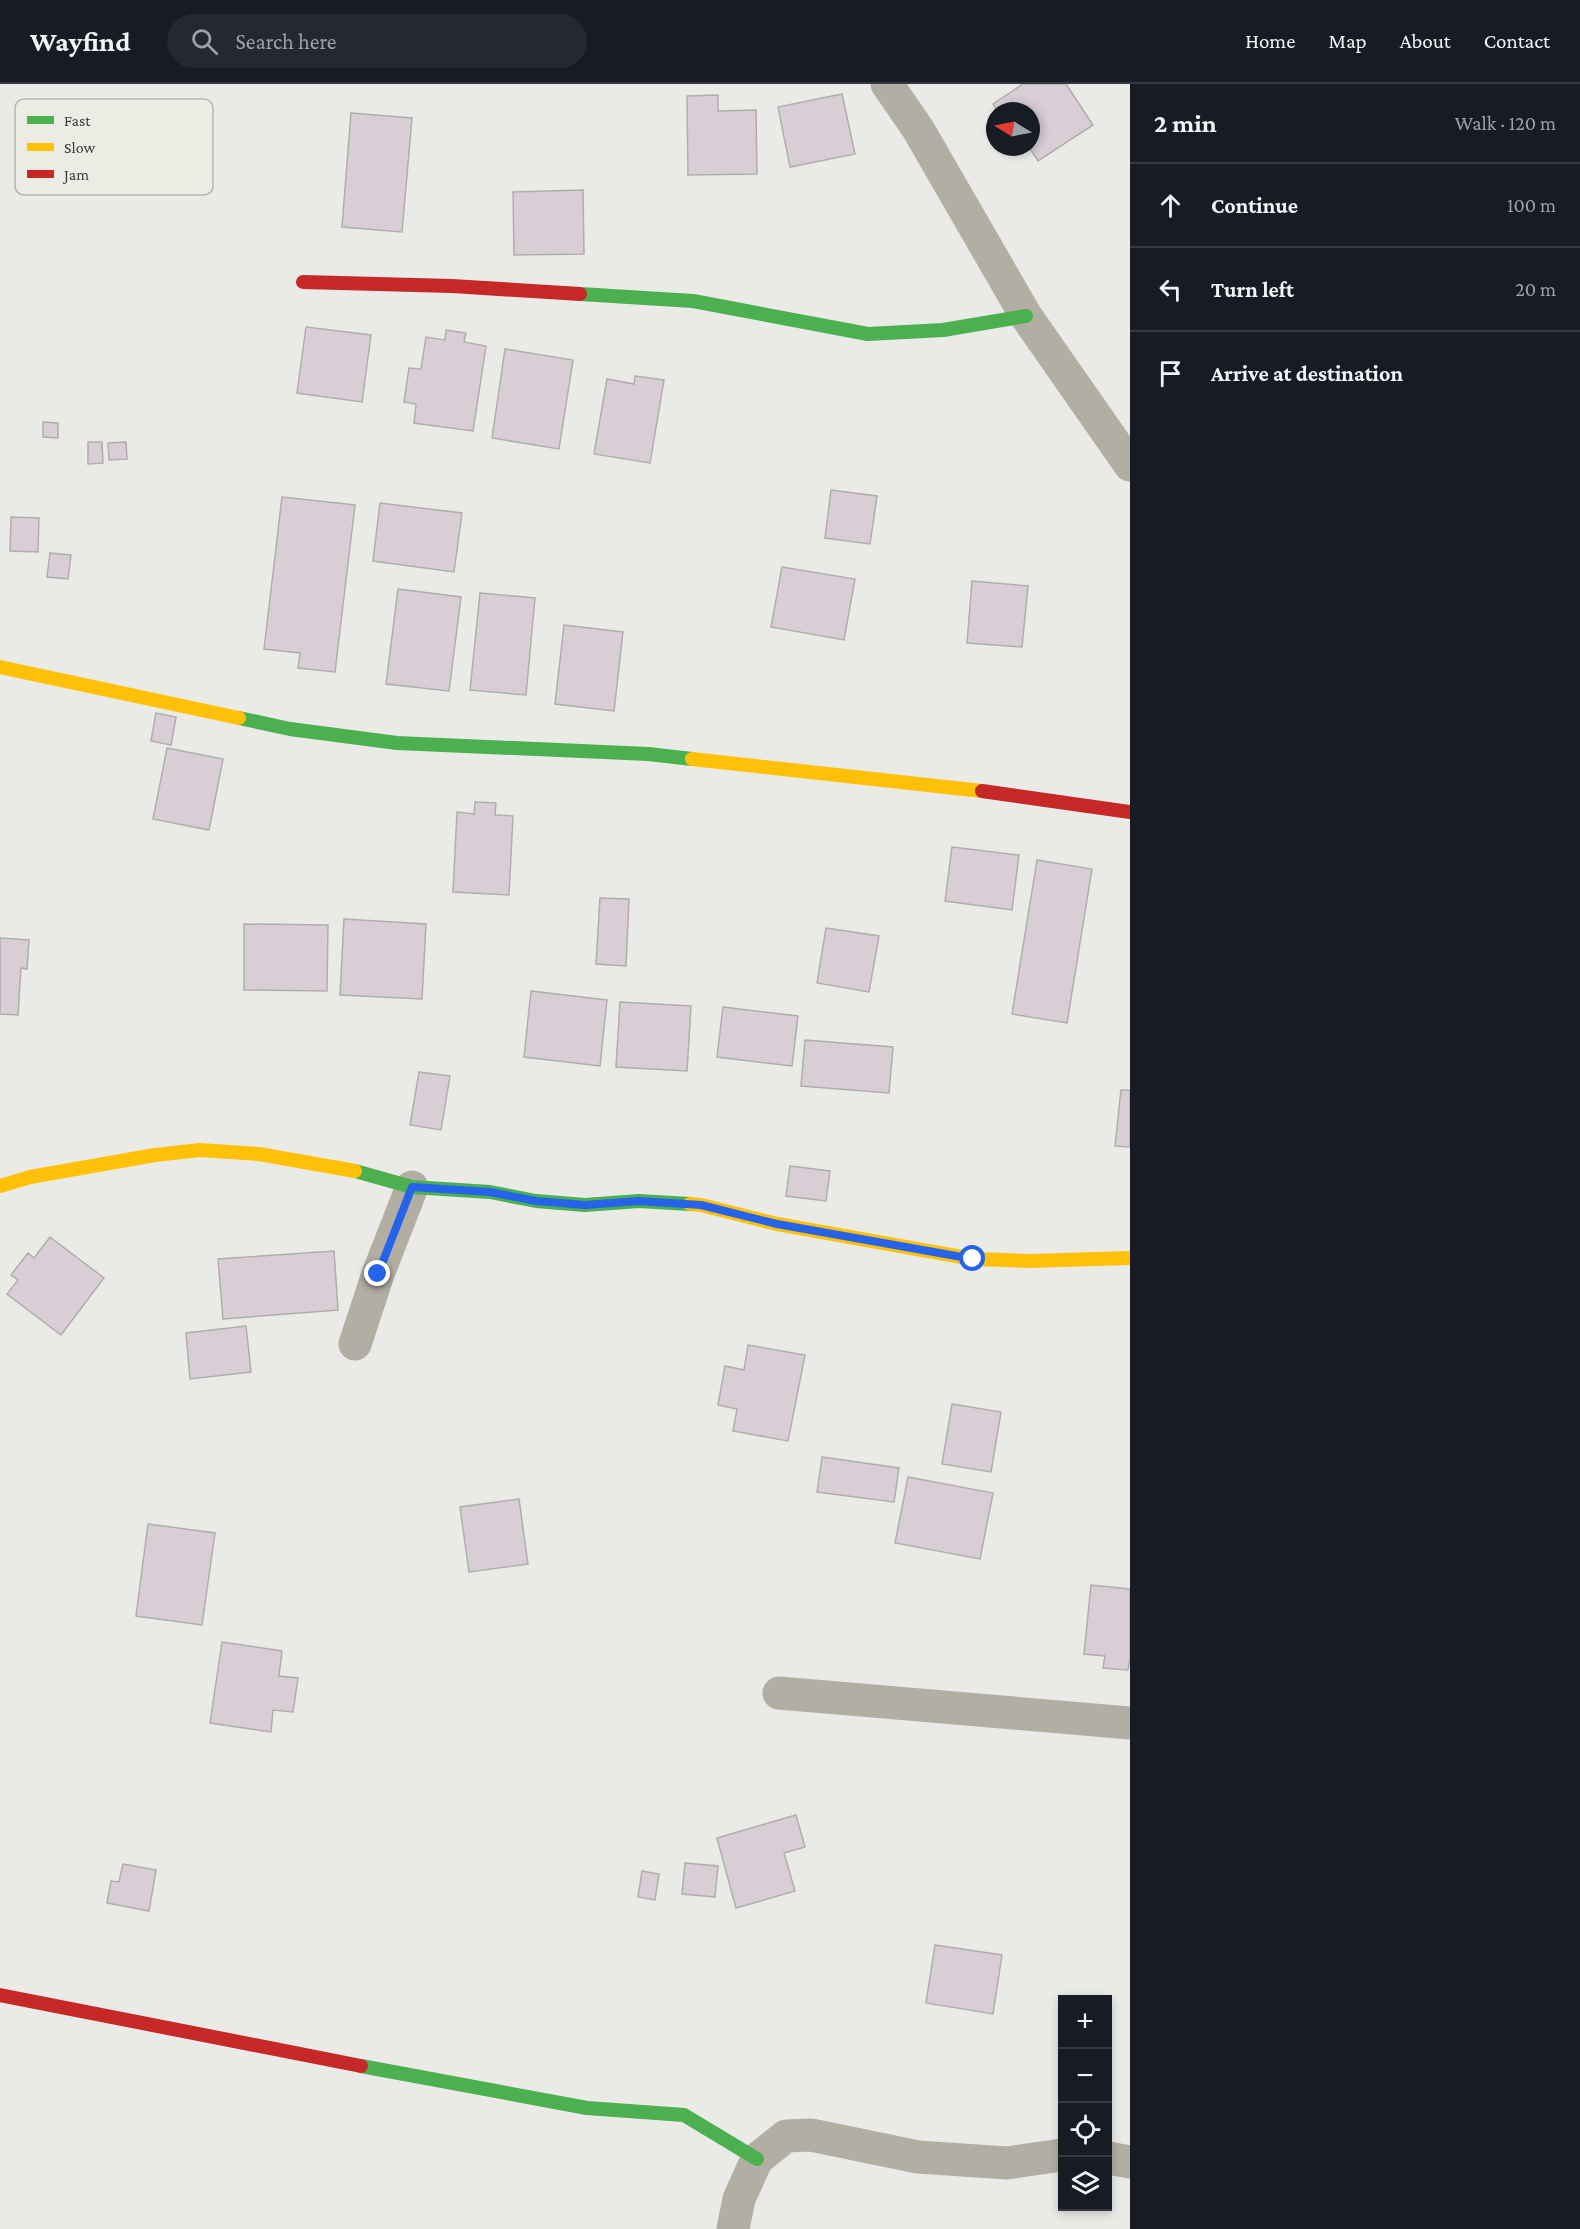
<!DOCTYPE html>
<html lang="en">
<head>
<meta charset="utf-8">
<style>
  :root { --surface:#171b24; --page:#242831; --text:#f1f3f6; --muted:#9ea1a6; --line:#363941 }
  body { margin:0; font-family:"Crimson Pro",serif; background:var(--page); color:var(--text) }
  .controls { position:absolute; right:18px; bottom:18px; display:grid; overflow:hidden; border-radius:0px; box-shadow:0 3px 9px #0003 }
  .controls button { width:54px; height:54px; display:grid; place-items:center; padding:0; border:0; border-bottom:2px solid var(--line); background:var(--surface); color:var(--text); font:30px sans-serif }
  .compass { position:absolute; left:986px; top:18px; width:54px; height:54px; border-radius:50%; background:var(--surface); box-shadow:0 3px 9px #0003; rotate:280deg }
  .stop { position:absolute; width:18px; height:18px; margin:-14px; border:4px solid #2563eb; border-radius:50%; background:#fff }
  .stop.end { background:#2563eb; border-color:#fff; box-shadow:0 2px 6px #0008 }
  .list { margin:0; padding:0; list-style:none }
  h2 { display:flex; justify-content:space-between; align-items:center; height:78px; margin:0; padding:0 24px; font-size:26px }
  h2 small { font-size:20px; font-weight:400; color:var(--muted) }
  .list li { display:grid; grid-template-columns:39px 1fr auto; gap:18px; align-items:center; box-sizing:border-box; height:84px; padding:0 24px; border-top:2px solid var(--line) }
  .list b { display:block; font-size:22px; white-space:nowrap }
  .list em { font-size:20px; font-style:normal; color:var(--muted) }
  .icon { flex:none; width:33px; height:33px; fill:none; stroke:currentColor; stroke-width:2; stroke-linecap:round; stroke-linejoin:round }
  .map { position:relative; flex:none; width:1130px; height:2145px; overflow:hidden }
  header { display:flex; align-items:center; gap:36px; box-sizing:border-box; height:84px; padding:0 30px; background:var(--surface); border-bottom:2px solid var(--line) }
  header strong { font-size:28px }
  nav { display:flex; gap:33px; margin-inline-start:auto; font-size:21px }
  .search { width:420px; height:54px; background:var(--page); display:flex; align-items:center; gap:15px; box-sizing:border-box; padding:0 21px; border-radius:33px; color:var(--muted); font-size:22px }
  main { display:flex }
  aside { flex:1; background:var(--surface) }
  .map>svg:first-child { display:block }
</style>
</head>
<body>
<header>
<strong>Wayfind</strong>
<div class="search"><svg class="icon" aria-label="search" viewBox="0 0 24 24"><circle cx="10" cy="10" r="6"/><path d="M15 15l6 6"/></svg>Search here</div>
<nav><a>Home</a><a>Map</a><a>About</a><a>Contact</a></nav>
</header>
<main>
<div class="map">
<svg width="1130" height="2145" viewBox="0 0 1130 2145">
  <rect width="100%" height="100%" fill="#eaeae6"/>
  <!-- building -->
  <path fill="#d9ced6" stroke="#afaead" stroke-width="1.5" d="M1023,0H1066L1093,41L1038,77L1029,63H1031V27H997L993,20Z
    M842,10L855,70L790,83L778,23Z
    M718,11V27L756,26L757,90L688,91L687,12Z
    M351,29L412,34L402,148L342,143Z
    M583,106L584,170L514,171L513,108Z
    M306,243L371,251L362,318L297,309Z
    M446,246L466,249L464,258L486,262L473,347L414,339L416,320L404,318L409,284L421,285L426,253L445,256Z
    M505,265L573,276L559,365L492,354Z
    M635,292L664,296L650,379L594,370L607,295L634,300Z
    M43,338L58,339V354L43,353Z
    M88,358H102L103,379L88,380Z
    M126,358L127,375L109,376L108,359Z
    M831,406L877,412L870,460L825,454Z
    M282,413L355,421L335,588L298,584L300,569L264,565Z
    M380,419L462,429L454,488L373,477Z
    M11,433L39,434L38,468L10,467Z
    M50,469L71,471L68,495L47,493Z
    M782,483L855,495L844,556L771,543Z
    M972,497L1028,502L1022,563L967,559Z
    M398,505L461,513L449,607L386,600Z
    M480,509L535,514L526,611L470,606Z
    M564,541L623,548L614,627L555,620Z
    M156,629L176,633L171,661L151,657Z
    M167,664L223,675L209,746L153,735Z
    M475,718L496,719L495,731L513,732L509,811L453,808L457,728L474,730Z
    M952,763L1019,771L1012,826L945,817Z
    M1037,776L1092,785L1067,939L1012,930Z
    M600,814L629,815L626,882L596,880Z
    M344,835L426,840L422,915L340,911Z
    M244,840L328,841L327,907L244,906Z
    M826,844L879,852L869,908L817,899Z
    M0,854L29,856L27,885L21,884L18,931L0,930Z
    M531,907L607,916L600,982L524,973Z
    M620,918L691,922L687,987L616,983Z
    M723,923L798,932L792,982L717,973Z
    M805,956L893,963L889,1009L801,1002Z
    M419,988L450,992L441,1046L410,1041Z
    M1121,1006H1130V1063L1115,1062Z
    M790,1082L830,1087L826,1117L786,1112Z
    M50,1153L104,1194L61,1251L7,1210L18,1196L11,1191L28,1169L34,1174Z
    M334,1167L338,1226L223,1235L218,1175Z
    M246,1242L251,1288L190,1295L186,1249Z
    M748,1261L805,1271L788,1357L733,1347L737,1325L718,1321L725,1282L744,1286Z
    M952,1320L1001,1328L991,1388L942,1380Z
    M822,1373L899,1384L894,1418L817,1408Z
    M908,1393L993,1409L980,1475L895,1459Z
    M519,1415L528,1480L469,1488L460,1423Z
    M148,1440L215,1449L202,1541L136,1532Z
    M1091,1501L1130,1505V1575L1128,1586L1103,1584L1105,1572L1084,1570Z
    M222,1558L282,1567L279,1592L298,1594L293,1628L273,1626L271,1648L210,1639Z
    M796,1731L805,1763L784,1769L795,1807L736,1824L717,1754Z
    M685,1779L718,1782L715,1813L682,1810Z
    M123,1780L156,1786L149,1827L107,1819L111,1797L119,1798Z
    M642,1787L659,1790L655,1816L638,1813Z
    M935,1861L1002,1871L993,1930L926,1919Z"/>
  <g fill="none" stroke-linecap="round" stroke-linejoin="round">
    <!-- street -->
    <path stroke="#b2aea3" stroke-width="33" d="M887,0L918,45L1026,232L1130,381
      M355,1260L378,1190L412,1103
      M779,1609L1130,1639
      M1108,2074L1130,2078
      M733,2145L739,2115L757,2075L786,2052L811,2051L918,2073L1007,2079L1062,2071"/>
    <!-- fast -->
    <path stroke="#4caf50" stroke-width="14" d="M580,210L693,217L868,250L943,246L1026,232
      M239,634L290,645L397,659L648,670L692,675
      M355,1087L412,1103L490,1108L536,1117L585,1121L639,1117L690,1120
      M361,1982L587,2024L684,2031L757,2075"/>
    <!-- slow -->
    <path stroke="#ffc107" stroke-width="14" d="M0,583L239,634
      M692,675L982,707
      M0,1102L30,1093L155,1071L200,1066L259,1070L355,1087
      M690,1120L701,1121L777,1140L973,1175L1029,1177L1130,1174"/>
    <!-- jam -->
    <path stroke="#c62828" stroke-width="14" d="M303,198L452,202L580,210
      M982,707L1130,728
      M0,1911L361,1982"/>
  </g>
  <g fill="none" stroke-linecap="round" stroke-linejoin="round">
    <!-- route -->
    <path stroke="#2563eb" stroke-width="8" d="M378,1190L412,1103L490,1108L536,1117L585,1121L639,1117L701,1121L777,1140L973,1175"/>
  </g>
  <!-- legend -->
  <rect x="15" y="15" width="198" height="96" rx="9" fill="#ecebe4" stroke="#b7b6b1" stroke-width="1.5"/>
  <rect x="27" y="32" width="27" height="8" fill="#4caf50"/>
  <rect x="27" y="59" width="27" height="8" fill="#ffc107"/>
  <rect x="27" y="86" width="27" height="8" fill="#c62828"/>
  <g font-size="16" fill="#3c3b39">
    <text x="64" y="42">Fast</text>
    <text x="64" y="69">Slow</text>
    <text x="64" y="96">Jam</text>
  </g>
</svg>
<div class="controls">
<button>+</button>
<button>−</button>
<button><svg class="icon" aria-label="locate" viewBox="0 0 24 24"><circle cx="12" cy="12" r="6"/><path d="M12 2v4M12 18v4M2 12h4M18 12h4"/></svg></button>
<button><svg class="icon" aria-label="layers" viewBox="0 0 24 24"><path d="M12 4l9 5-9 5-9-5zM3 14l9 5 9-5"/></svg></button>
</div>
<svg class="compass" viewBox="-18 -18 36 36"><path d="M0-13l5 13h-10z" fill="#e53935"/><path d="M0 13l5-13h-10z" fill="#9ea1a6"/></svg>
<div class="stop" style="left:973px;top:1175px"></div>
<div class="stop end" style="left:378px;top:1190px"></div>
</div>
<aside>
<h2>2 min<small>Walk · 120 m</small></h2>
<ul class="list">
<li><svg class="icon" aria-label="ahead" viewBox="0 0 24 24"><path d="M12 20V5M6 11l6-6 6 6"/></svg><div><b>Continue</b></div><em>100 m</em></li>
<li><svg class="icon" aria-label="left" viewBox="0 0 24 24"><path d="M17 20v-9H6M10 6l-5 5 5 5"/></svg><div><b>Turn left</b></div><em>20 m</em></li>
<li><svg class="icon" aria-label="arrive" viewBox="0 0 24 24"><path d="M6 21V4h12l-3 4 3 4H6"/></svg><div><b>Arrive at destination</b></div></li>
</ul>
</aside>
</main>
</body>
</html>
